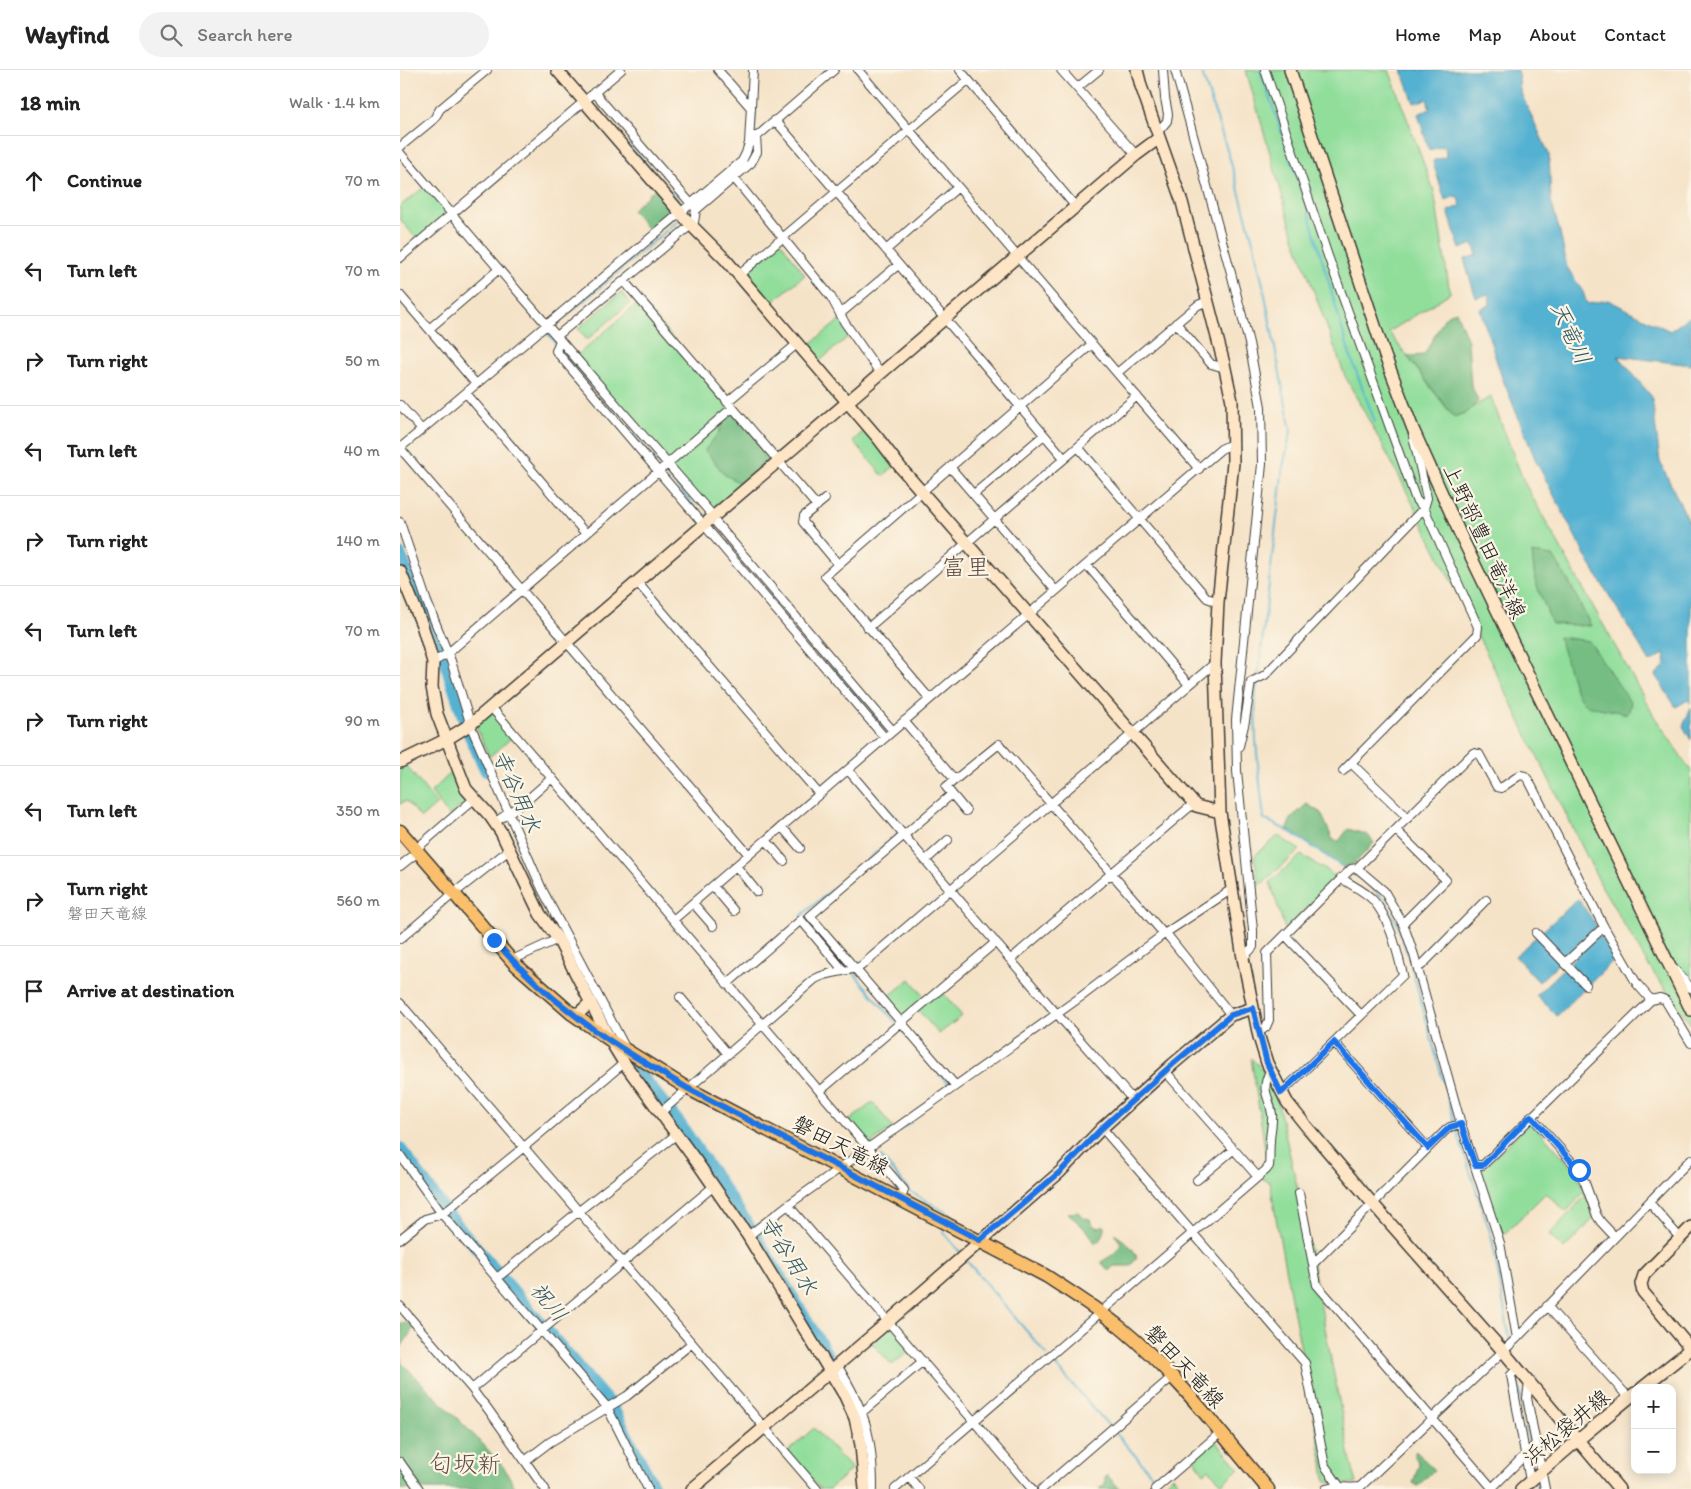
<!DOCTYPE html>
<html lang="en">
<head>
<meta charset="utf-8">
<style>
  :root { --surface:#fff; --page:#f2f2f2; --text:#222; --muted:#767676; --line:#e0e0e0 }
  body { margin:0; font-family:Itim,"Klee One",sans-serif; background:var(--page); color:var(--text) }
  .controls { position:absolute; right:15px; bottom:15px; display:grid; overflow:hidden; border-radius:10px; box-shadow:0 2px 12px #0003 }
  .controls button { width:45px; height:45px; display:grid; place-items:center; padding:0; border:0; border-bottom:1px solid var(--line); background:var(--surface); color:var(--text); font:25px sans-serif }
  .stop { position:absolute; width:15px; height:15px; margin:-11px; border:4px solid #1a73e8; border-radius:50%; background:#fff }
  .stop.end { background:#1a73e8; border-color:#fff; box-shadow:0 1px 5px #0008 }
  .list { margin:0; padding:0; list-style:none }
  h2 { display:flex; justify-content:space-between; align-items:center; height:65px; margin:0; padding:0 20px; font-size:21px }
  h2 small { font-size:16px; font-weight:400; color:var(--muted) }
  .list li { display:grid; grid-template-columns:32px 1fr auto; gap:15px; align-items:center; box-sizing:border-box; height:90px; padding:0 20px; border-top:1px solid var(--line) }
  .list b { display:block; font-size:19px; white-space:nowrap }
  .list p { margin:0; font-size:16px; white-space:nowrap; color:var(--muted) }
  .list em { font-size:16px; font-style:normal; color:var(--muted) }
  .icon { flex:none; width:28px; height:28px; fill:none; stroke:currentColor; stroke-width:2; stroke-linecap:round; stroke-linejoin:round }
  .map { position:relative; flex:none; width:1291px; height:1419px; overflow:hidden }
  header { display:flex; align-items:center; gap:30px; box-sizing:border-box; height:70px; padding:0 25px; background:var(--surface); border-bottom:1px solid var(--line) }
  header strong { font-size:24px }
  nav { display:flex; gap:28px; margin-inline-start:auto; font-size:18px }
  .search { width:350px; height:45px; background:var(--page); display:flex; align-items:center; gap:12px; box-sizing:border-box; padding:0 18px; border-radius:28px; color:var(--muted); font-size:19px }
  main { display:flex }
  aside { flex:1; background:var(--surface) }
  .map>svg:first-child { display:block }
</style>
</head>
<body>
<header>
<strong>Wayfind</strong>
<div class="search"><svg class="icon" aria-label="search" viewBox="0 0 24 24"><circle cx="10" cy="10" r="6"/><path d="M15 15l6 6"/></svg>Search here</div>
<nav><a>Home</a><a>Map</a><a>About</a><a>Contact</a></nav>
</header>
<main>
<aside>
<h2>18 min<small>Walk · 1.4 km</small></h2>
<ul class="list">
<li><svg class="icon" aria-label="ahead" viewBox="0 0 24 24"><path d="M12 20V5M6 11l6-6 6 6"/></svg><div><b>Continue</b></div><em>70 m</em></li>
<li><svg class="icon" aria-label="left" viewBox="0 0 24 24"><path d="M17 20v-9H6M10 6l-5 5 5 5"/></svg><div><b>Turn left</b></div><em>70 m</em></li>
<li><svg class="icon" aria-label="right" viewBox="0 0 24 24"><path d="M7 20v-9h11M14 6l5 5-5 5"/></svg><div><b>Turn right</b></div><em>50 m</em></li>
<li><svg class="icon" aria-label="left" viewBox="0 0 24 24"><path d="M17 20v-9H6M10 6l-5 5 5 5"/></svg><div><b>Turn left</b></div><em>40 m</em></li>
<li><svg class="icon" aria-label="right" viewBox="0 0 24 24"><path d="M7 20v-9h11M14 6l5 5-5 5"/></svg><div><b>Turn right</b></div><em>140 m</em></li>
<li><svg class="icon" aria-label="left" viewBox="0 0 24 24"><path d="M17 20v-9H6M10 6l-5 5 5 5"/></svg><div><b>Turn left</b></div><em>70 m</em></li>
<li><svg class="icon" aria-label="right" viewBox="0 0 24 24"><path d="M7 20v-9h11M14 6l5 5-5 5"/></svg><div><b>Turn right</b></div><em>90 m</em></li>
<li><svg class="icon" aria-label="left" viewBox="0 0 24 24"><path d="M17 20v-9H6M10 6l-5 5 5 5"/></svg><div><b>Turn left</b></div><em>350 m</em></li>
<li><svg class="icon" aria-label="right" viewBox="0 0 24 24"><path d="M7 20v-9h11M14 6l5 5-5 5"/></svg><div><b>Turn right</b><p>磐田天竜線</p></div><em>560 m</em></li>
<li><svg class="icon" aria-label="arrive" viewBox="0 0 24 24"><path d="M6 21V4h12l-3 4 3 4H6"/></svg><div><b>Arrive at destination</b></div></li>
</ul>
</aside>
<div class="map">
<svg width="1291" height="1419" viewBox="0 0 1291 1419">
  <rect width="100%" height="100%" fill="#fcf5e5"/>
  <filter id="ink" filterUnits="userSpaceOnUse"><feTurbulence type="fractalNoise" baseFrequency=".02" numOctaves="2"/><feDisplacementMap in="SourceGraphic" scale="10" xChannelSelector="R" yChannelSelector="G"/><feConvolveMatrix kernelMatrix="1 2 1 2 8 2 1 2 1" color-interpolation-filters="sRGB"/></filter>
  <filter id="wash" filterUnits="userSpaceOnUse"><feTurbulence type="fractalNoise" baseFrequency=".0096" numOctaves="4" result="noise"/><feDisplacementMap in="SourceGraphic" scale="20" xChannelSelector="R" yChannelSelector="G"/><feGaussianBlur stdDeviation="1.12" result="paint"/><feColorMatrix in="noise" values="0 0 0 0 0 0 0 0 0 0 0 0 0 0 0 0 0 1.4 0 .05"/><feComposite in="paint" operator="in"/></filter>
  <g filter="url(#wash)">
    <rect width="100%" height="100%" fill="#f5e3c8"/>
    <!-- green -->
    <path fill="#91de9b" stroke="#567d5c" d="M846,0H989L1034,121L1050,223L989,262L1034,322L1054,347L1091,327L1124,412L1254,646L1291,701V955L1250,898L1202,817L1000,408L945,306L894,167Z
      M27,115L51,144L19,172L0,149V136Z
      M380,171L405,205L371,233L342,202Z
      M221,222L230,233L187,270L178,259Z
      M241,231L335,341L325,349L318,363L306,381L348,417L314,447L175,287Z
      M440,250L449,266L415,295L403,280Z
      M468,357L498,393L483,406L453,371Z
      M93,639L115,665L89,687L76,656Z
      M4,693L37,734L21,748L6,731L0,734V694Z
      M55,699L69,730L49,746L31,722Z
      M878,766L900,780L859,816L854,786Z
      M901,785L937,807L885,859L870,812Z
      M510,909L527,930L540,919L562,946L539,964L517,939L501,952L483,931Z
      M851,988L859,996L875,1020L900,1129L951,1392L957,1413L955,1414L926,1412C909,1312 886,1213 870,1112L858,1107L868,1098Z
      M473,1032L493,1058L469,1075L449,1051Z
      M1131,1051L1176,1102L1185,1121L1166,1142L1146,1123L1101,1167L1080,1105L1081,1101Z
      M1186,1125L1194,1148L1164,1179L1149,1165Z
      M489,1251L513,1278L492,1295L468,1269Z
      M414,1358L452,1399L429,1419H420L386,1383Z
      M815,1370L839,1398L823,1413H821L809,1399L804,1403L794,1389Z
      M773,1406L783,1419H771L766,1413Z"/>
    <!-- forest -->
    <path fill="#74bd83" stroke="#486c50" d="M258,116L280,142L253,165L232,140Z
      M1056,241L1068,271L1071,315L1078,331L1068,342L1054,347L1007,286L1024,285L1045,247Z
      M335,341L378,391L348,417L325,405L305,380L319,362L325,349Z
      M1132,483L1153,486L1169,512L1191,556L1152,554L1135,511Z
      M1159,567L1189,571L1231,633L1228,644L1185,635L1175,620Z
      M907,734L921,743L933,770L939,771L948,759L968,765L974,773L955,793L943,797L887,759L891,748Z
      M678,1142L684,1148L690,1149L691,1153L697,1158L704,1156C704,1165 703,1170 695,1173L689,1163L668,1143Z
      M714,1164C723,1169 734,1178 737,1188L730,1196H714L709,1201L701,1192C709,1187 718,1183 721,1173Z
      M0,1253L16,1254L0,1279L1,1292L81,1372L105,1399L116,1419H0Z
      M1016,1381L1034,1400L1018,1416L1013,1413L1019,1394L1014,1384Z
      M707,1405L720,1419H699L705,1414V1408Z"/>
    <!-- water -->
    <path fill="#52b1d1" stroke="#376676" d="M1002,0H1118L1120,21L1149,84L1151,131L1160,162L1167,197L1183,222L1187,234L1208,230L1270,261L1291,246V295L1218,286L1252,327L1260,392L1291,456V634L1288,630L1276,637L1255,605L1266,595L1264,584L1250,592L1188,491L1136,391L1101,305L1080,239L1090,235L1089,224L1076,228L1065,193V189L1077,185L1073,174L1060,179L1048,141L1061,136L1057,126L1045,130L1033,93L1034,90L1046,87L1045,76L1029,80L1018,44L1030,39L1027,29L1014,33Z
      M1291,638V670L1283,656Z
      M1178,829L1197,856L1139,912L1115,886Z
      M1198,865L1217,887L1157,946L1136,925Z"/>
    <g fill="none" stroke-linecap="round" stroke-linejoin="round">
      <!-- stream -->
      <path stroke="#52b1d1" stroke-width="2" d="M801,0L830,89L854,175L863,215L891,361L883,396L858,606
        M860,0L904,127L949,282L975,352
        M354,65L358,0
        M229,74L283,136
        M345,93L348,89L353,72
        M153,257L281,148
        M149,260L146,262L157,274
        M160,278L260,396
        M263,400L304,448
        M310,455L488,662
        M857,611C852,657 859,704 864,749L890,762L946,799
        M456,697L457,703L504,758L502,759
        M950,802L963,810L983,828L996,852L1011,895L1055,1054
        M403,848L402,845L499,763
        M417,863L449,898
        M452,901L496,953
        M499,957L550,1016
        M1056,1059L1092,1168L1110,1272
        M476,1082L475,1078L511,1052
        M481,1087L511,1122L551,1145
        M543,1162L560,1182
        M566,1190L647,1285
        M650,1289L710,1357
        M1116,1303L1130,1377
        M713,1360L759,1413
        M1131,1382L1135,1402
        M1136,1412L1138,1419"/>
      <!-- river -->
      <path stroke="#52b1d1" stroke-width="12" d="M0,484L45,592L69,664L86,701
        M231,992L281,1055L357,1168L441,1307
        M0,1078L48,1144L213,1338L255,1419"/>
    </g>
  </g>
  <g filter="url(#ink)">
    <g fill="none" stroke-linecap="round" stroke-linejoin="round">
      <defs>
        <path id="street" d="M318,0L351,38
          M458,0L799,399
          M560,0L676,137
          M661,0L736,85
          M775,0L831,203L849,273L861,337L862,394L836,650L837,701L853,860V877L843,888
          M865,0L928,186L1016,430L1024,438L1078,557L1077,565L943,701
          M677,18L699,0
          M194,22L293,136
          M375,50L664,388
          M757,63L767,51L768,44L765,28L763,0
          M354,69L434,0
          M0,77L34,49L40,39L87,0
          M0,83L120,224L314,447
          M334,108L431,227L445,253L480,303
          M486,180L558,117
          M0,188L221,0
          M339,205L568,10
          M224,211L417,436
          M0,225L76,314
          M440,244L498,195
          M776,253L811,294L825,298
          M29,259L99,199
          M157,266L291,155L294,152L296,140L351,93L357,82L356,66
          M160,270L156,281L485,668
          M717,303L798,235L808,231
          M66,323L186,464
          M327,332L397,274
          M0,335L21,359
          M678,377L807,528L818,532
          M0,378L342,91L346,83L349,73L353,0
          M0,378L349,785
          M550,397L656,521
          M574,424L644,365
          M425,429L404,446L403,452L438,494
          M312,448L493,661
          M0,452L27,532L51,591L72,659L142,819L225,977
          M687,495L789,615
          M237,512L419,724
          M468,558L737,326
          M33,592L47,584L332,338
          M530,629L425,506L692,274
          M91,637L504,1120L501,1129
          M504,651L555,710
          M839,676L845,651L851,612L865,605L1024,438L1027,428L1013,366
          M951,693L1008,748
          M448,700L656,943L733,1030
          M552,724L410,846L555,1015
          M566,741L546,717L599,674L764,864L769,867L831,945
          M94,753L126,731L152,708
          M382,757L400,778
          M996,760L1046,810L1003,853
          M366,770L384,791
          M16,779L74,729
          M526,790L548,770
          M0,796L18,782
          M336,796L357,822
          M957,798L984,821L1004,856L1014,885L1061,1054L1100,1173L1117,1268
          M313,816L334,841
          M293,833L313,856
          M273,850L821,379L834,373
          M1136,863L1186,915
          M885,865L961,945
          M0,869L53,824L109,780
          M611,889L793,734
          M112,890L158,869
          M1165,893L1204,857
          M1017,896L1022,895L1086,830
          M1274,899L1291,918
          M327,914L401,850L443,900
          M280,927L328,984
          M0,933L417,1419
          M858,963L866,957L869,950L867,883L951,799L957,798L1073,683L1079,684L1097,717L1101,718L1120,705L1125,706L1129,711L1204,857L1237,914L1251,930
          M934,972L1028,1078
          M765,1001L858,1107
          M420,1021L596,872
          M881,1023L1003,905C997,881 990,849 973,830C965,821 951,815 941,808
          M261,1042L415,909C430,900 447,903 461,896L815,593
          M1131,1046L1179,1100L1185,1113L1197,1146L1201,1152L1215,1167
          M702,1058L905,1293L925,1396L940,1417
          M0,1085L42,1144L207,1337L248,1419
          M1075,1095H1083L1251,930L1260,928L1265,930L1291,973
          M797,1110L833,1080
          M899,1123L917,1215L1093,1419
          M1249,1132L1280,1168
          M388,1135L632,1419
          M348,1166L388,1135L682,926L764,864L832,819
          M0,1169L25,1149L42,1144L124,1077L224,993
          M913,1194L1046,1060L1050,1057L1061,1054
          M97,1208L179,1141L277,1064
          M0,1236L72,1319L80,1330L85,1335L145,1419
          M1147,1236L1229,1328
          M437,1295C465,1340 473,1366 473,1419
          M1117,1299L1111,1305L1130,1411
          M1129,1312L1127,1328L1145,1419
          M72,1319L314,1116
          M460,1344L523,1291
          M125,1391L150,1372L227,1326L292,1273
          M0,1392L19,1419
          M509,1407L519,1419
          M1092,1418L1136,1374
          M495,1419L866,1100L869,1096C870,1088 869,1080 870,1072C870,1062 873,1053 872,1044C869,1024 860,1022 870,1001
          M642,1419L772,1307
          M755,1419L820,1363
          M926,1419C937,1415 949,1419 960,1417L1117,1268L1291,1089"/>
        <path id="secondary" d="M157,0L291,155L325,189L478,368L501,398L796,736L820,742
          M737,0L741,16L782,132L824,294L832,331L833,393L818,532L815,593L820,742L843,888L859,967L867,993L887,1032L907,1057L973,1134L1103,1281L1219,1419
          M890,0L985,286L1013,359L1061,466L1291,940
          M0,501L22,555L33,592L32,617L37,644L66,719L90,746L101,762L140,844L158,869L210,970L224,993L299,1095L348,1166L445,1326L455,1348L461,1375L465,1419
          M0,692L47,669L71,654L736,85L759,68
          M171,943H179L191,932
          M1290,1278L1243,1222L1241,1214L1244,1205L1291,1157
          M1242,1318L1281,1287L1291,1277
          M292,1419L489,1251L660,1102L702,1058L773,994L831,945L853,938
          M1121,1419L1177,1371L1235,1323"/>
        <path id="primary" d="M0,761L114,893L171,943L210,970L287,1018L646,1206C672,1223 698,1239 721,1258C777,1304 821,1364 868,1419"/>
      </defs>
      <!-- street casing -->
      <use href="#street" stroke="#3d3a36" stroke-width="10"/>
      <!-- secondary casing -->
      <use href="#secondary" stroke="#3d3a36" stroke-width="14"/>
      <!-- primary casing -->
      <use href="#primary" stroke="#3d3a36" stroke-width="15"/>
      <!-- street -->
      <use href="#street" stroke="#fff" stroke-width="8"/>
      <!-- secondary -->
      <use href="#secondary" stroke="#fde5c5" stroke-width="11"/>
      <!-- primary -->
      <use href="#primary" stroke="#f9bf6d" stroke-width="12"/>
    </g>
  </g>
  <g fill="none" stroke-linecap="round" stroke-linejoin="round" filter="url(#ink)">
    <!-- route -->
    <path stroke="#1a73e8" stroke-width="6" d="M94,870C117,896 144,922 172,943C206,971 249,995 287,1018L580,1170L660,1102L702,1058L773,994L831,945L853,938L867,993L881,1023L934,972L1028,1078L1050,1057L1061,1054L1075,1095H1083L1131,1046L1179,1100"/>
  </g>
  <g text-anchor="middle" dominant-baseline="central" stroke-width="4.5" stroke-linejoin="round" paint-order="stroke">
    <!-- street labels -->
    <g font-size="21" fill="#1c1c1c" stroke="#fcf5e5">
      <text transform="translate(1085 471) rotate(65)">上野部豊田竜洋線</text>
      <text transform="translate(441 1075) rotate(27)">磐田天竜線</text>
      <text transform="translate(785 1296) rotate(47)">磐田天竜線</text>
      <text transform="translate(1166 1357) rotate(-40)">浜松袋井線</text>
    </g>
    <!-- water labels -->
    <g font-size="22" font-style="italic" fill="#325864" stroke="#fcf5e5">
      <text transform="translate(1171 263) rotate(65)">天竜川</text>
      <text transform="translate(117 721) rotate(66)">寺谷用水</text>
      <text transform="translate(389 1185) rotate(58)">寺谷用水</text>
      <text transform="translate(149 1232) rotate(50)">祝川</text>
    </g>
    <!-- quarter labels -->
    <g font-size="24" fill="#634e46" stroke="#fcf5e5">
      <text x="566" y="496">富里</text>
      <text x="65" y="1393">匂坂新</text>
    </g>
  </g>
</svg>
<div class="controls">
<button>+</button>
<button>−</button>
</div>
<div class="stop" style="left:1179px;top:1100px"></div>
<div class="stop end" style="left:94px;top:870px"></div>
</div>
</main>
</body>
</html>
